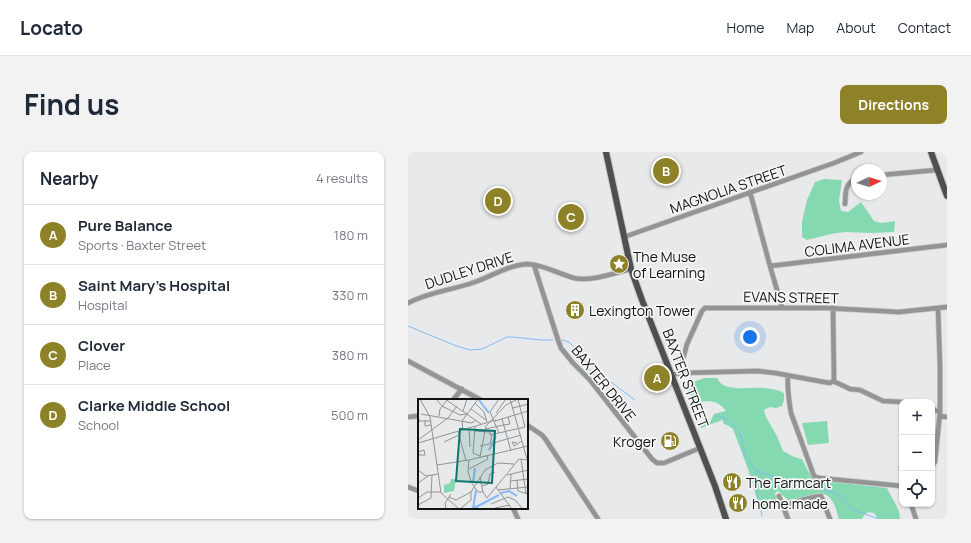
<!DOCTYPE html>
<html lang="en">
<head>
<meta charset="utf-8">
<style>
  :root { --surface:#fff; --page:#f2f2f3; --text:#1f2937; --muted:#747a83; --line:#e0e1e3; --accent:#8e8229 }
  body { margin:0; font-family:Manrope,sans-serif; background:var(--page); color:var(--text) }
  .controls { position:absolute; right:12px; bottom:12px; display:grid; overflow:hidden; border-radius:8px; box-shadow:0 1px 3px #0004 }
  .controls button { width:36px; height:36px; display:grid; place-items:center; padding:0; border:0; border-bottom:1px solid var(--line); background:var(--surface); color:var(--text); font:20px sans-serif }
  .compass { position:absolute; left:443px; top:12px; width:36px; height:36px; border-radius:50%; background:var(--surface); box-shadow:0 1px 3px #0004; rotate:86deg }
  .you { position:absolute; left:342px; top:185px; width:14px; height:14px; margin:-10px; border:3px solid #fff; border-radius:50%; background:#1a73e8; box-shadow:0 0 0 6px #1a73e833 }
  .badge { display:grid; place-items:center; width:26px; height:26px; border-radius:50%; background:var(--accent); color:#fff; font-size:13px; font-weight:700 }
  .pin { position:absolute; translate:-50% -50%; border:2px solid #fff; box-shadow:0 1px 4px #0006 }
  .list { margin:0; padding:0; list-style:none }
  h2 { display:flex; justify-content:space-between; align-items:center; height:52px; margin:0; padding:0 16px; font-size:17px }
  h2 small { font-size:13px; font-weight:400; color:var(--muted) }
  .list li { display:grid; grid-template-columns:26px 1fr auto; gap:12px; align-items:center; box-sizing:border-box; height:60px; padding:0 16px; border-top:1px solid var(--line) }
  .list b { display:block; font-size:15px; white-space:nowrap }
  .list p { margin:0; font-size:13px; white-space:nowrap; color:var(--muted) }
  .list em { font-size:13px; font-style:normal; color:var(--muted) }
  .icon { flex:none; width:22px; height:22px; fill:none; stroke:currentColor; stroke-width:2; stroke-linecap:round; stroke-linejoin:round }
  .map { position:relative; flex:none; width:539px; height:367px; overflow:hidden; border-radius:8px }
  header { display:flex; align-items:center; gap:24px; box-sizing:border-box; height:56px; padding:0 20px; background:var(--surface); border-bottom:1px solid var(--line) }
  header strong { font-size:19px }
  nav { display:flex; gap:22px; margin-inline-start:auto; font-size:14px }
  .intro { display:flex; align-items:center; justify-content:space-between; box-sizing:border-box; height:96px; padding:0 24px }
  h1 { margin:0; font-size:28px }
  .button { padding:10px 18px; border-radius:8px; background:var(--accent); color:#fff; font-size:14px; font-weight:700 }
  main { display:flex; gap:24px; padding:0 24px }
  aside { flex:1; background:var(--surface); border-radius:8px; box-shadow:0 1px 3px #0004 }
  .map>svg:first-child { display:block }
</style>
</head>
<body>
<header>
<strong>Locato</strong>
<nav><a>Home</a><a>Map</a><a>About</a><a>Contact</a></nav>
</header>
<div class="intro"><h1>Find us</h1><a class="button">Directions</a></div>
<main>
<aside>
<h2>Nearby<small>4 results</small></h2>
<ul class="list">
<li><span class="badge">A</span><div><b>Pure Balance</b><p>Sports · Baxter Street</p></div><em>180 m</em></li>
<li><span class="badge">B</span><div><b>Saint Mary's Hospital</b><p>Hospital</p></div><em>330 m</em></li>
<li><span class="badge">C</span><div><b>Clover</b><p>Place</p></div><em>380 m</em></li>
<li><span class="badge">D</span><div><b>Clarke Middle School</b><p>School</p></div><em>500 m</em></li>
</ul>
</aside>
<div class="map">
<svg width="539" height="367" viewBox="0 0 539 367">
  <rect width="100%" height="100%" fill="#e8e9ea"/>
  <!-- green -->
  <path fill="#85d9b1" d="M416,27L434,28L431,49L433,59L440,60L453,50L466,69L474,71L487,69L486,80L463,81L437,80L423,82L399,88L394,85V70L399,48L407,30Z
    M296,226H309C311,229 312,231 315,233C319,235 323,235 328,236C344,237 361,233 376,241V248L374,254L368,256L362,255L356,258L358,265L369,284L375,299L386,305L394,307L400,319L405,327L451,333L479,336C483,346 492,355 492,367H470L466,361L460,360L456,363L454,367H431C429,362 428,356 426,352C417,334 403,343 390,347C386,347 383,347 380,348L370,339L367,341L370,352C363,356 359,358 351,354L340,317L325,277L319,273L316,272L314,268L293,276L292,273L302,270L306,262L318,259C310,247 300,249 288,250C282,245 279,240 280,232Z
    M419,269L421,291L400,293L394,271Z"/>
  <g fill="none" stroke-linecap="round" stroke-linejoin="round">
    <!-- stream -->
    <path stroke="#85baf6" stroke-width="1" d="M0,174L46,193L62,198L74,197L99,185H105L133,188H145
      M154,188L161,190L168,197L177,209L181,217L187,223L203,230L227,248
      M308,264H311L321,268L331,279L334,287L337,303L348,319L350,345L354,364
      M348,319L384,330L407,334L429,342L443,357L471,367"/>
    <defs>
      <path id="minor" d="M473,23L529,18
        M342,40L362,114L374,155
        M437,52C438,40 436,32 449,26
        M216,85L426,11L453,0
        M126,113L150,188L153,196L165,211L182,228L244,307L249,311H256L292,296
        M362,114L539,93
        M0,151C21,140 45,138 67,130C84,124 101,113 119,112C133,112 152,122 166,126C182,130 207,121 223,117
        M425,156L426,227L425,229
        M0,209L73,248
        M273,221L275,207L279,192L294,159L297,156H418L491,160L539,155
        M264,223L273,221L350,219L367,221L416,230L422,231L425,229
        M380,224C379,236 381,249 383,261L406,324L411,326L494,334
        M425,229L442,237L452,238L475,249L494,250
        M45,248L54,237
        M524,257L532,260
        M532,264L539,265
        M0,265L11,264
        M119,273L134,283L138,288L190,367
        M494,314L493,315L494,320
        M524,314L527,310L532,260V215L530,156
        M0,335L11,339
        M371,344L380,367
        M503,352L508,367
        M375,354C383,352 406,343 413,344L422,367
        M105,356L110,367"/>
      <path id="major" d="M198,0L223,117L234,148L307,334L318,367
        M523,0L539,44"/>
    </defs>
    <!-- minor casing -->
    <use href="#minor" stroke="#c6c7c8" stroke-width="6"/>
    <!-- major casing -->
    <use href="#major" stroke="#c6c7c8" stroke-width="8"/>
    <!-- minor -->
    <use href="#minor" stroke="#949494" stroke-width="4.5"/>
    <!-- major -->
    <use href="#major" stroke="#504f4f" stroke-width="6"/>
  </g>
  <!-- icons -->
  <defs>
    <symbol id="sight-disc" viewBox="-11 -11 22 22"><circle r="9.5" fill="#8e8229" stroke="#f6f6f7"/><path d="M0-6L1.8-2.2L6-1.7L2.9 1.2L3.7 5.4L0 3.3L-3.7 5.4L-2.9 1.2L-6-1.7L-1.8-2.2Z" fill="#fff"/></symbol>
    <symbol id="building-disc" viewBox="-11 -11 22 22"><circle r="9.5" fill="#8e8229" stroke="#f6f6f7"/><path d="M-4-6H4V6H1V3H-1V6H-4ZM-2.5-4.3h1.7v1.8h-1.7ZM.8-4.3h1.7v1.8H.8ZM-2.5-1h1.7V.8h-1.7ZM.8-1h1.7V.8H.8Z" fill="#fff"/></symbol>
    <symbol id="fuel-disc" viewBox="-11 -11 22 22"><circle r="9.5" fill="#8e8229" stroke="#f6f6f7"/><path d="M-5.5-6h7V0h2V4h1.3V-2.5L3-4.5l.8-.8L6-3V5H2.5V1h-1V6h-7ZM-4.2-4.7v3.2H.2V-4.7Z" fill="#fff"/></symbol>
    <symbol id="restaurant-disc" viewBox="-11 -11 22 22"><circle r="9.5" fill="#8e8229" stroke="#f6f6f7"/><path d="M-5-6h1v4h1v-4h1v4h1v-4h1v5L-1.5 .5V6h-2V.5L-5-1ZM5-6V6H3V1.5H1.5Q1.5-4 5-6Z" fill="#fff"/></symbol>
  </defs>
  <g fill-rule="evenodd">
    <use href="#sight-disc" x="200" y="101" width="22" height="22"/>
    <use href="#building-disc" x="156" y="147" width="22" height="22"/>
    <use href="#fuel-disc" x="251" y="278" width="22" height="22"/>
    <use href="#restaurant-disc" x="313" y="319" width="22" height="22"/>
    <use href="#restaurant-disc" x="319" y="340" width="22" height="22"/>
  </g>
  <g text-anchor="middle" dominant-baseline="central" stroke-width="3.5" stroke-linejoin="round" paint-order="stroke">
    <!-- street labels -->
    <g font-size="14" fill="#121213" stroke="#f6f6f7">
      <text transform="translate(320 37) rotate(-19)">MAGNOLIA STREET</text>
      <text transform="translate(449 93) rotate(-7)">COLIMA AVENUE</text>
      <text transform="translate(61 118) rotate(-18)">DUDLEY DRIVE</text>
      <text transform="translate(383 145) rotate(1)">EVANS STREET</text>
      <text transform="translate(278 226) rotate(69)">BAXTER STREET</text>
      <text transform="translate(196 231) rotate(51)">BAXTER DRIVE</text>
    </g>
    <!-- poi labels -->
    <g font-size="14" fill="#121213" stroke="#f6f6f7" text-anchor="start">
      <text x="225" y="104">The Muse<tspan x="225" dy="16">of Learning</tspan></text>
      <text x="181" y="158">Lexington Tower</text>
      <text x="248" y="289" text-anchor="end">Kroger</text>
      <text x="338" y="330">The Farmcart</text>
      <text x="344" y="351">home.made</text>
    </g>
  </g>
  <!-- overview -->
  <g transform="translate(10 247)">
    <rect width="110" height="110" fill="#e8e9ea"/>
    <path d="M33,80H38L36,92L26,94V86L32,84Z" fill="#85d9b1"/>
    <path fill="none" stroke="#85baf6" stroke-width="2" d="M61,1L71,14M71,51L78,37M55,84L57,69M83,94L91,92L99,97M56,109L81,96M55,110L58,91"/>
    <path fill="none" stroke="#929394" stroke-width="1" d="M2,0L12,18L23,94L41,110M18,0L24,7L42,16L48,15M27,0L63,25M81,0L72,13L81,34M92,0L109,60M57,4L66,13L69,23M95,9L110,5M53,10L68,21M45,12L49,0M78,14L88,0M3,15L54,24L58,21M21,17L22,10L30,0M1,20V22H13M84,20L93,52M7,21V27L13,26M77,22L110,12M85,26L92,25L90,18M57,27L55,54L62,57M51,29L52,48M68,30L85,26M45,31L44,22L60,0M40,32L48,62M57,32L72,33V36L107,28L100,0M67,32L68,27L88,6L100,0M0,41L30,19L39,7M26,43L41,36M0,44L78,21M99,44L94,43L96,47L104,42M62,47L72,45L74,36M75,48V44L103,36M0,52L1,56H7L6,51L0,53M62,58L67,32M103,60L108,95M51,61L50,72L53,83L60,93H65M19,66L51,61L110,47M51,70L70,60L69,56M0,71L8,77L20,75M89,76L110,71M62,78L65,93L69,99L101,60L110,61M99,81L100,92L110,95M93,82L110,80M0,84L10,77M64,87L70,85L72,75L77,73M78,88L80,91L110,88M92,90L93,75M80,91L94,110M31,98L38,101L53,93M0,99L9,93H23M73,105L90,98L97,101L105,110M0,106L13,99L14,76M77,109L92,106M28,110L27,104L33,95M42,110L53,101V93L67,71L80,64L96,65"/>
    <path fill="#0f766e" fill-opacity="0.15" stroke="#0f766e" stroke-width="2" d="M42,30L77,32L74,84L38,82Z"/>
    <rect width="110" height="110" fill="none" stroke="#121213" stroke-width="2"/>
  </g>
</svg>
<div class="controls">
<button>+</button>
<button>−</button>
<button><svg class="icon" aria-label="locate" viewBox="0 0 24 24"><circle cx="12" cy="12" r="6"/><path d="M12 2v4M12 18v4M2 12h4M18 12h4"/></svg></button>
</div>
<svg class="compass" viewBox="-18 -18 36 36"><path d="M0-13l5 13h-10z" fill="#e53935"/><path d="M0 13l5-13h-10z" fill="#747a83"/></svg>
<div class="you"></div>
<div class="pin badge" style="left:249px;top:226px">A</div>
<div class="pin badge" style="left:258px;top:19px">B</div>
<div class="pin badge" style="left:163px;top:65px">C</div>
<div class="pin badge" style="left:90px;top:49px">D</div>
</div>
</main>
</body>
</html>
